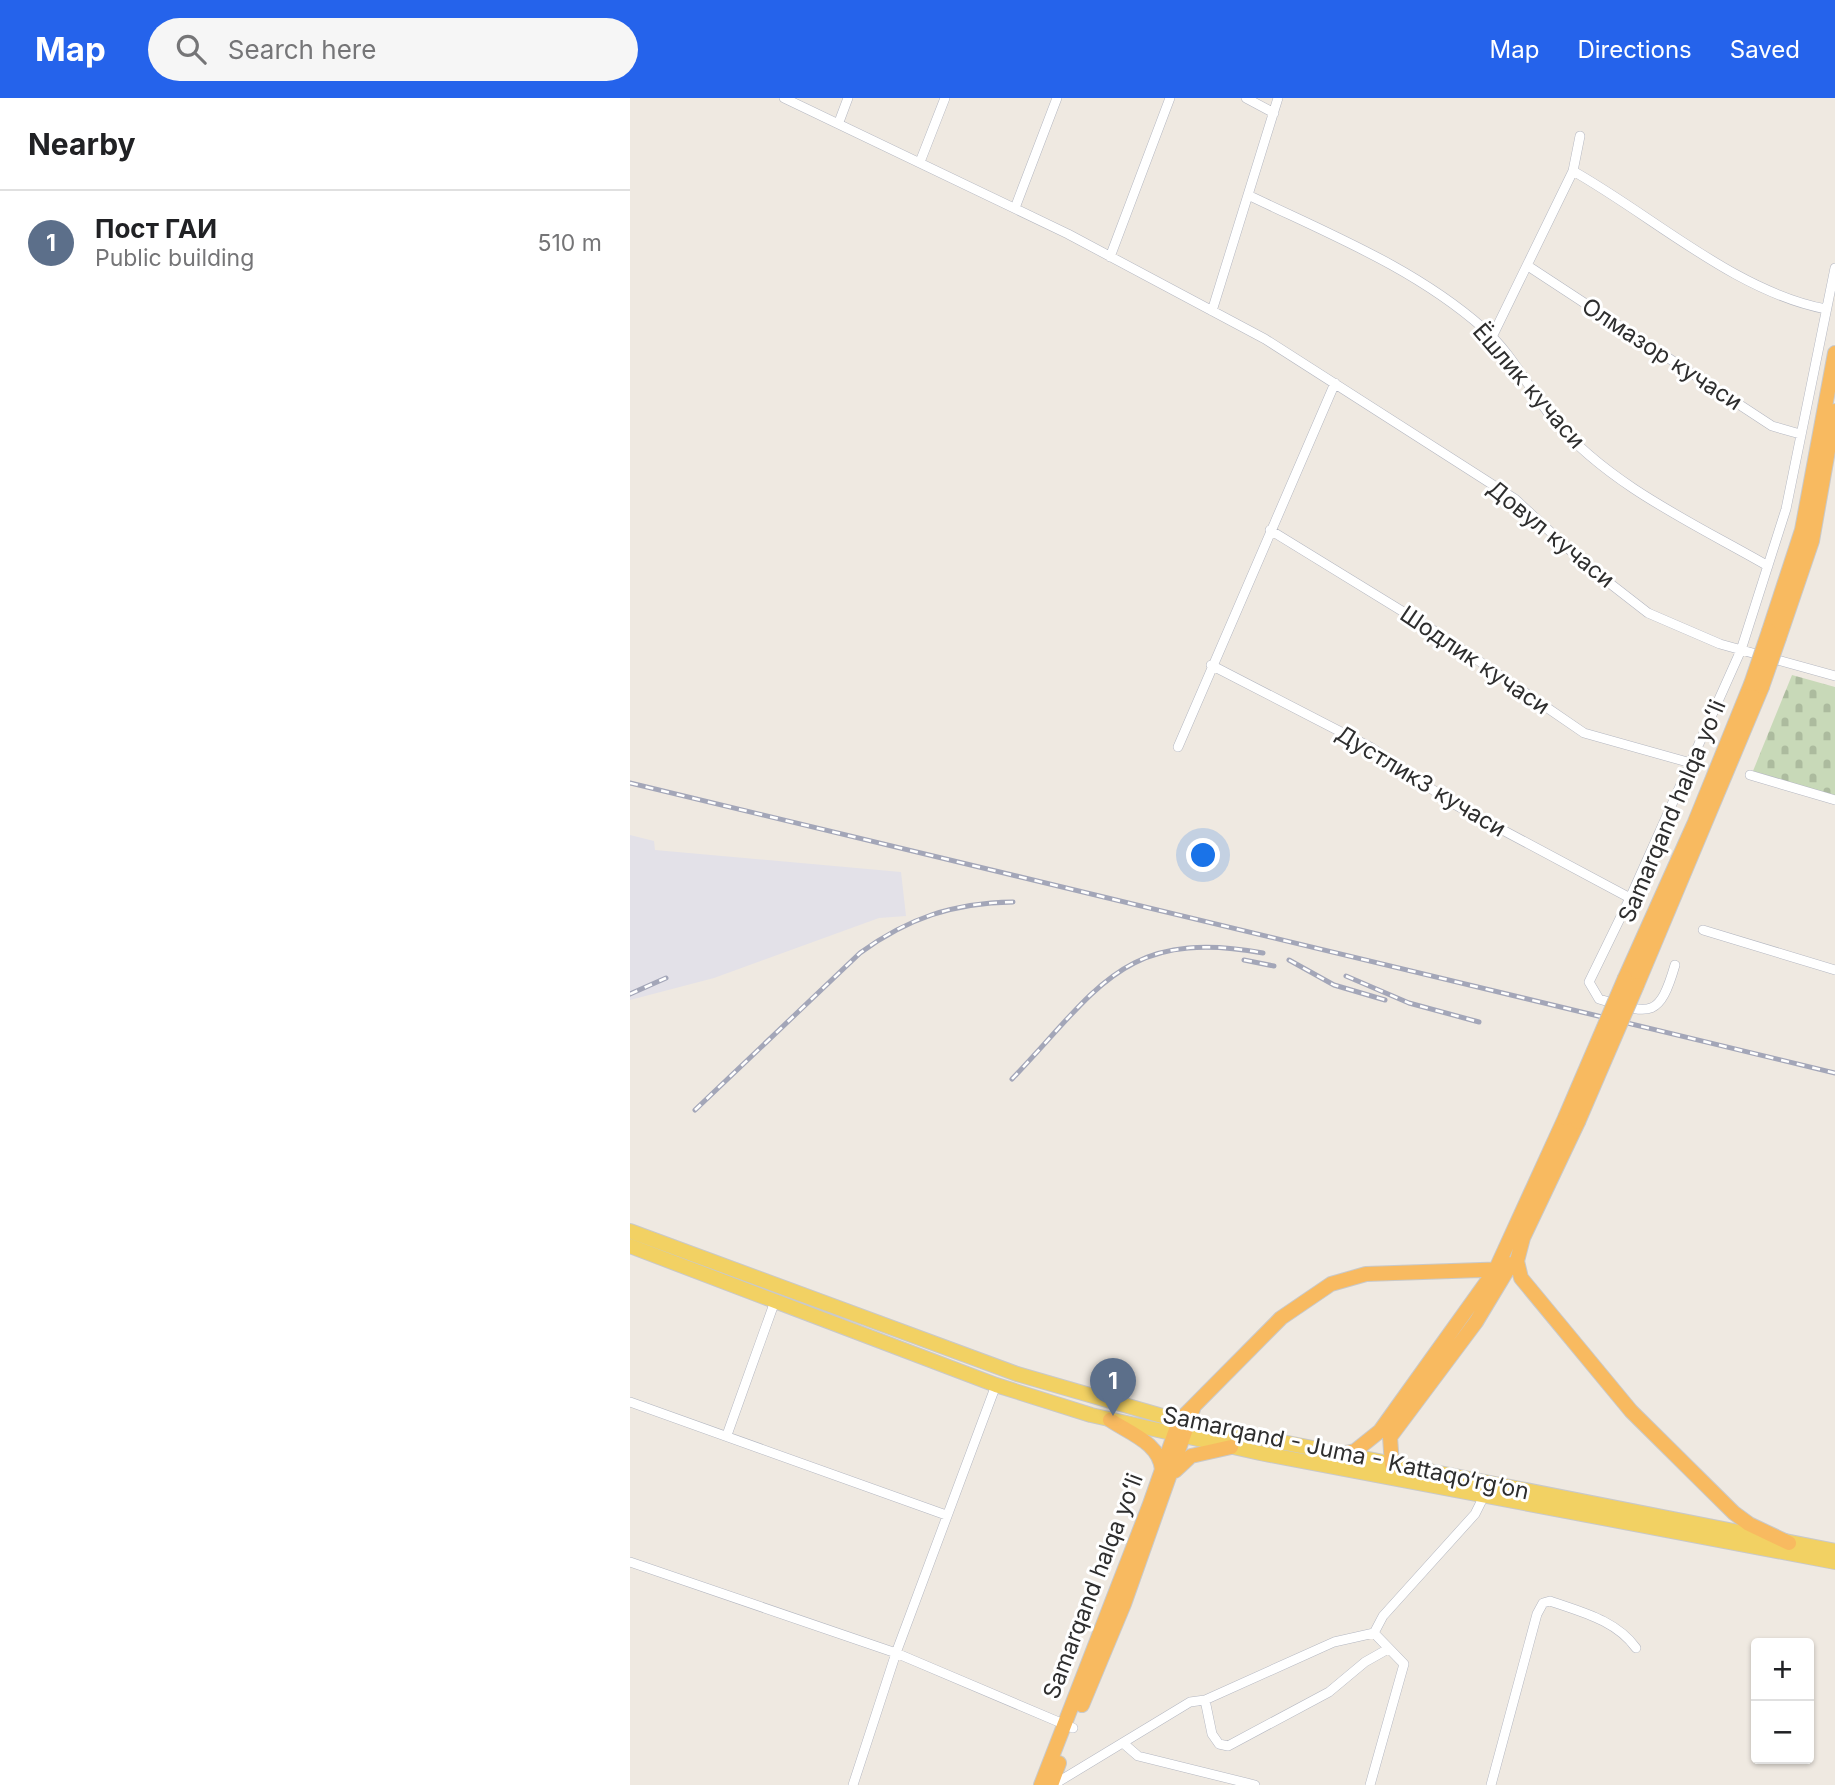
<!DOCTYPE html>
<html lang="en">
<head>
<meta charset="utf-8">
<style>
  :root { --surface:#fff; --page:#f6f6f6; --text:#202124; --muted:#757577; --line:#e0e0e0; --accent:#2563eb }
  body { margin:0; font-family:Inter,sans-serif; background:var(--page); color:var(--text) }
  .controls { position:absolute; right:21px; bottom:21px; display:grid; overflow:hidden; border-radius:7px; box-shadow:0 2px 5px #0004 }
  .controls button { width:63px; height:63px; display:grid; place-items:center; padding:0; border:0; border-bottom:2px solid var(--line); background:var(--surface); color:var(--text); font:35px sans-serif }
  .you { position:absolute; left:574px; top:758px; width:24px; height:24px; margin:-18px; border:5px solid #fff; border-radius:50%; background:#1a73e8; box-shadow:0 0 0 10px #1a73e833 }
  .badge { display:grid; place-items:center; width:46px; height:46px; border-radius:50%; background:var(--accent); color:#fff; font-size:23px; font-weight:700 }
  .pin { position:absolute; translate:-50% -58px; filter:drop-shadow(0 2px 4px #0008) }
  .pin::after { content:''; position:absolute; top:37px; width:24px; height:21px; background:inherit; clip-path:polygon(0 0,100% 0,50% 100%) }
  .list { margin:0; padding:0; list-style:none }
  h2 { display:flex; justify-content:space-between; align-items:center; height:91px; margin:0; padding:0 28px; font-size:30px }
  h2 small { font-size:23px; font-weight:400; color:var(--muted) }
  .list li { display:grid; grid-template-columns:46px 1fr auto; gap:21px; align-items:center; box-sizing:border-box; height:105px; padding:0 28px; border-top:2px solid var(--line) }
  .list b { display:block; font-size:26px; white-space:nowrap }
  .list p { margin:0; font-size:23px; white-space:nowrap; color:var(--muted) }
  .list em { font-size:23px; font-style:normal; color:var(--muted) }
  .icon { flex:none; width:38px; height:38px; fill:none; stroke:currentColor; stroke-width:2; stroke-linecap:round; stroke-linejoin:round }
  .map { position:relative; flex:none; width:1205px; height:1687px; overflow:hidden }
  header { display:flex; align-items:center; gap:42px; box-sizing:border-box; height:98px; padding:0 35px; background:var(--accent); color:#fff }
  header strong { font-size:33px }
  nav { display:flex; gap:38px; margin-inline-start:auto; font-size:24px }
  .search { width:490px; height:63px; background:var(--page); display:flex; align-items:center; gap:18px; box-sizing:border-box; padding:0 24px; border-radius:38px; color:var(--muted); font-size:26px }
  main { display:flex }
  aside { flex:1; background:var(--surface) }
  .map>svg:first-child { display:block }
</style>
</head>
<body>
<header>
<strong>Map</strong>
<div class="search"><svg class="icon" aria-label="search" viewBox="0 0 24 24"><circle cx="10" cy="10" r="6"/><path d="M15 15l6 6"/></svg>Search here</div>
<nav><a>Map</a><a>Directions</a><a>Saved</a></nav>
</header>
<main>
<aside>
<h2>Nearby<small></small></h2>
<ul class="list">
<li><span class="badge" style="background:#5c6f8a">1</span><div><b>Пост ГАИ</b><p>Public building</p></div><em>510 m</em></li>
</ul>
</aside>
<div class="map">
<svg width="1205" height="1687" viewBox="0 0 1205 1687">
  <defs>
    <pattern id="cemetery-stones" width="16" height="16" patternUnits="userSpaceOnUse" patternTransform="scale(1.75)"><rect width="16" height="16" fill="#c8d9b8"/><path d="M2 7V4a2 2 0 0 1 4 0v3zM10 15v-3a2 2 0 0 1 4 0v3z" fill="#acbb9e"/></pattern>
  </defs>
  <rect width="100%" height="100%" fill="#efe9e1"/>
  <!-- industrial -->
  <path fill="#e3e1e8" d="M0,737L24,743L25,752L271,774L276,818L249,820L84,880L0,902Z"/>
  <!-- cemetery -->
  <path fill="url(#cemetery-stones)" d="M1162,577L1205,589V699L1123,673Z"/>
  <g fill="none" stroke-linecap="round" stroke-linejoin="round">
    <defs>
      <path id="minor" d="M154,0L438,136L635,241L885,401L955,466L1018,515L1090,546L1205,578
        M616,0L644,15
        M209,24L218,0
        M290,64L315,0
        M943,73C1023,118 1106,194 1196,211
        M618,97C699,136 785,170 853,230C883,256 899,292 924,322C980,388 1065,426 1138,468
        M385,110L427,0
        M480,159L540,0
        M898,168L1142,328L1170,336
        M582,213L648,0
        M862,239L943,73L950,38
        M640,432L811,537L954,635L1061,665
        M581,567L742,650L822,705L1000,800
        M548,649L705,285
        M1120,677L1205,702
        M1073,832L1205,872
        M1045,867C1029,922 1020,916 969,901L959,884L1000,800L1111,552L1156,411L1205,170
        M0,1304L316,1417
        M97,1337L145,1203
        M0,1464L266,1555L443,1630
        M575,1602L582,1636L589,1646L598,1648L699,1594L735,1564L758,1551
        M493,1645L508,1658L625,1687
        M223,1687L266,1555L366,1287
        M423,1687L560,1604L575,1602L704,1544L744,1535
        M740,1687L774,1566L744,1535L753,1518L845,1416L854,1398
        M861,1687L907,1516L913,1505L920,1503C951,1514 986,1522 1006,1550"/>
      <path id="primary" d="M0,1133L387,1276L560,1326L1205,1453
        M0,1148L366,1287L461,1317L630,1355L1205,1464"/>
      <path id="trunk" d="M1139,533L1172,432L1205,255
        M1149,540L1182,443L1205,313
        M995,880L1065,724L1121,586
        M1007,887L1132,589
        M894,1136L887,1163L891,1180L1001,1313L1104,1415L1119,1426L1159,1445
        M891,1144L948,1024
        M480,1322C499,1335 530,1345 532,1372
        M710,1356L725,1353L750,1333L866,1171L935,1020
        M762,1367L760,1339L846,1224L881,1166
        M545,1373L561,1358L601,1349
        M452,1607L494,1506L563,1311
        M411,1687L520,1406L549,1323L651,1220L701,1186L736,1176L879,1171
        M421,1687L429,1665"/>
    </defs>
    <!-- minor casing -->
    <use href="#minor" stroke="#b4b7c1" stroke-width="10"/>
    <!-- primary casing -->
    <use href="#primary" stroke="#c9c9c9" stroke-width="16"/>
    <!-- trunk casing -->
    <use href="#trunk" stroke="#c9c9c9" stroke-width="16"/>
    <!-- minor -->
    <use href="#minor" stroke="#fff" stroke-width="9"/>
    <!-- primary -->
    <use href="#primary" stroke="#f2d163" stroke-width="14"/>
    <!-- trunk -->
    <use href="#trunk" stroke="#f8ba60" stroke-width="14"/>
    <defs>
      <path id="rail" d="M0,685L1205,975
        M614,862L644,868
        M659,862L704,887L755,902
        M716,878L779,905L849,924
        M0,896L36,880
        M382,981C469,890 494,830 633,855
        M65,1012L230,855C278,820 323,805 383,804"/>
    </defs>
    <!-- rail casing -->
    <use href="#rail" stroke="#a3a6b8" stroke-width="5"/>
    <!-- rail -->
    <use href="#rail" stroke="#fff" stroke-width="2.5" stroke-dasharray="8" stroke-linecap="butt"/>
    <defs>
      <path id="trunk-bridge" d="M1121,586L1139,533
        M1132,589L1149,540
        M935,1020L995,880
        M948,1024L1007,887"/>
    </defs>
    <!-- trunk-bridge casing -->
    <use href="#trunk-bridge" stroke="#c9c9c9" stroke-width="16" stroke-linecap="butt"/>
    <!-- trunk-bridge -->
    <use href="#trunk-bridge" stroke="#f8ba60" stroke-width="14"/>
  </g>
  <g text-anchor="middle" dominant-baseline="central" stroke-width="6" stroke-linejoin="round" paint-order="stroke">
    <!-- street labels -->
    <g font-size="23" fill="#2e2e2e" stroke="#fff">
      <text transform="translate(1032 256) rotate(33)">Олмазор кучаси</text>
      <text transform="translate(899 288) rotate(49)">Ёшлик кучаси</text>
      <text transform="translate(921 436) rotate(39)">Довул кучаси</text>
      <text transform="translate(845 562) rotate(34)">Шодлик кучаси</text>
      <text transform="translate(791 683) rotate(31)">Дустлик3 кучаси</text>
      <text transform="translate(1042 713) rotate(-67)">Samarqand halqa yoʻli</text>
      <text transform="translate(716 1355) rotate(12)">Samarqand - Juma - Kattaqo‘rg‘on</text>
      <text transform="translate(463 1488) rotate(-69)">Samarqand halqa yoʻli</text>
    </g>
  </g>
</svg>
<div class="controls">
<button>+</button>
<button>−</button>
</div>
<div class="you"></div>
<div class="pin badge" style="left:483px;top:1318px;background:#5c6f8a">1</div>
</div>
</main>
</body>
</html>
